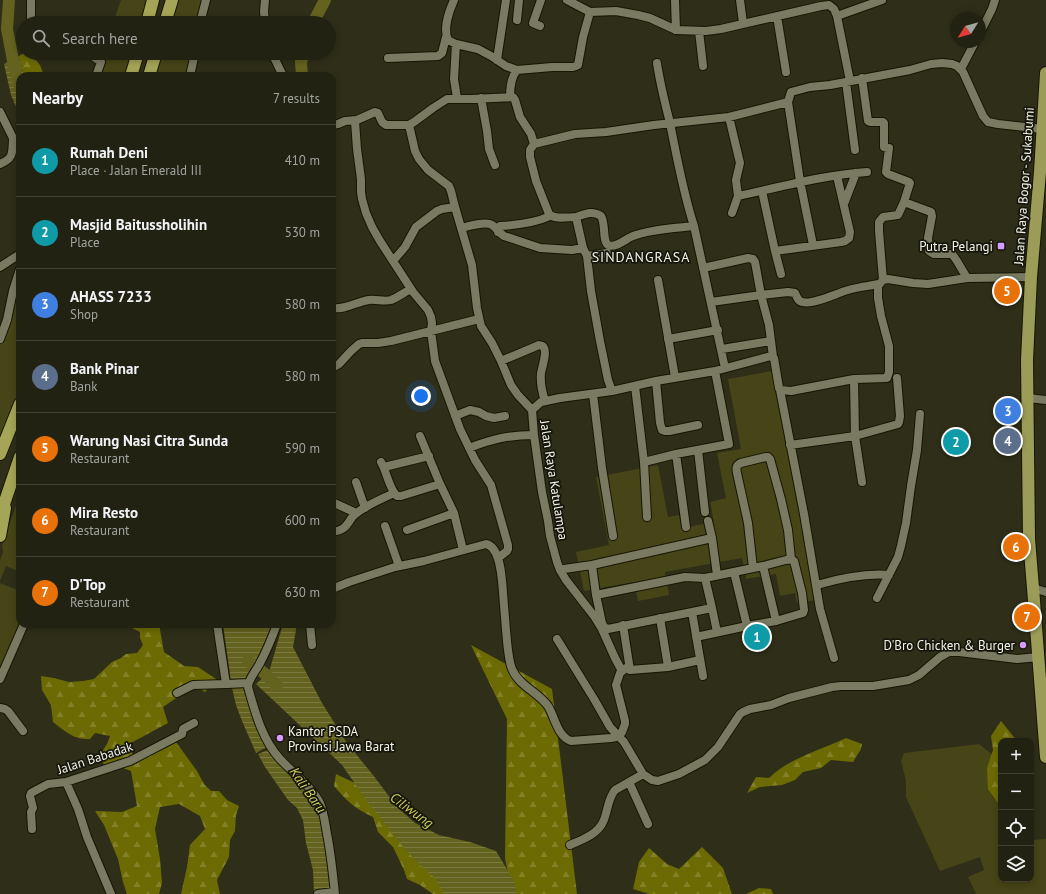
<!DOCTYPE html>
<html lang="en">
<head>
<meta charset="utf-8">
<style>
  :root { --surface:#222213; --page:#2e2f21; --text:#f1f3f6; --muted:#a2a4a0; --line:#3f3f33; --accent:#8bbbb9 }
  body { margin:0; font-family:"PT Sans",sans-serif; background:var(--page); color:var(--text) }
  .controls { position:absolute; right:12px; bottom:12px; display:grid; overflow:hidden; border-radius:8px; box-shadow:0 2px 6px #0003 }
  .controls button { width:36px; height:36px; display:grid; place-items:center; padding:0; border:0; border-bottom:1px solid var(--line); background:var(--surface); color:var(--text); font:20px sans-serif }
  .compass { position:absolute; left:950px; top:12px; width:36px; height:36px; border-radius:50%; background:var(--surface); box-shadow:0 2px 6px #0003; rotate:233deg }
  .you { position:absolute; left:421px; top:396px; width:14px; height:14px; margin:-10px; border:3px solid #fff; border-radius:50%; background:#1a73e8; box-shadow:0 0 0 6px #1a73e833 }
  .badge { display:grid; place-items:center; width:26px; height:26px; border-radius:50%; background:var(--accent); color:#fff; font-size:13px; font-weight:700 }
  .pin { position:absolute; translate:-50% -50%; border:2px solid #fff; box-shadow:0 1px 4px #0006 }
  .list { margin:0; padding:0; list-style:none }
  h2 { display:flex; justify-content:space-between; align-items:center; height:52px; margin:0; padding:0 16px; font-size:17px }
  h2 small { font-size:13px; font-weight:400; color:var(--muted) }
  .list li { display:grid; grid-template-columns:26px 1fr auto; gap:12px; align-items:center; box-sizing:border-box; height:72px; padding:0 16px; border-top:1px solid var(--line) }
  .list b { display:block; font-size:15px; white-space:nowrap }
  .list p { margin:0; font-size:13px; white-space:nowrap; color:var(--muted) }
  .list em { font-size:13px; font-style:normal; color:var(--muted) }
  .icon { flex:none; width:22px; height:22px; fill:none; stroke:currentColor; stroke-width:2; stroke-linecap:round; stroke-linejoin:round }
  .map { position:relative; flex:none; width:1046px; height:894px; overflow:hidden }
  .search { position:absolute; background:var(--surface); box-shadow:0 2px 6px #0003; left:16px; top:16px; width:320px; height:44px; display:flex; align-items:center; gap:10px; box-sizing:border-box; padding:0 14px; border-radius:22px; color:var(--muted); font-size:15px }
  .panel { position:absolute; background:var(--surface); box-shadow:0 2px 6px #0003; left:16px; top:72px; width:320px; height:556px; border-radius:12px }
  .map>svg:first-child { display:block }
</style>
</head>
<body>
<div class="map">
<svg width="1046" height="894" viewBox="0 0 1046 894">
  <defs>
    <pattern id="forest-firs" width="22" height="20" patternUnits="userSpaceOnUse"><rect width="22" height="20" fill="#6c6b03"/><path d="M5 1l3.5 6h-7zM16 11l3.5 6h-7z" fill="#828128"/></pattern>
    <pattern id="water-rules" width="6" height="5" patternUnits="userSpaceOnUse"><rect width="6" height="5" fill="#63621f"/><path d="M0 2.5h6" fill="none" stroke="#7a7940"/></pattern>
  </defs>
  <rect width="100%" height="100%" fill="#2e2e19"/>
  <!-- green -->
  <path fill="#454517" d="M121,0H146L140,23H113Z
    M171,0H206L200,23H164Z
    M105,53H133L127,76H100Z
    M155,53H195L190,76H148Z
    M20,269V404L0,454V339Z
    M772,371L816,600L797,603L795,593L780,596L776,574L746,579L742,558L665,572L669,595L638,601L634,582L584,591L576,552L609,545L596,477L658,465L668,517L679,515L682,528L714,522L710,502L726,498L717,453L741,449L728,379Z
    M20,494V572L6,566L0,581V560L3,552L2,546Z
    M0,583L20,591V624L0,679Z
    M979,744L993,755L1001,791V879H1031V840L1046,839V894H976L968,877L984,870L980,857L940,871L906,797V781L901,761L904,753Z"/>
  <!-- forest -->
  <path fill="url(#forest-firs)" d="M24,53H33L36,60L40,65L44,76H24L19,56Z
    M127,624H159L164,652L184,666L198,667L216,679L205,692L196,686L185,692L163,707L168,723L129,744L136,764L157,747L176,742L197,771L204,784L211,791H219L227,800L239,806L236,815L235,831L230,840L229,857L217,880L220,894H181L187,867L190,845L205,829L200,816L179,804L160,807L155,829L160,859L162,883L159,894H127L123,882L118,859L104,825L95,811L122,812L137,806L131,771L123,768L105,766L104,765L100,755L107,744L110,736L95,733L90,739C74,740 66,732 53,722L51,705L42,690L41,676L54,678L69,682L83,681L94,679L112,662L121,658L126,654L137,653L143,645L140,638V632L128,626Z
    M471,645L552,689L577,894H512L505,858L507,719Z
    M1001,721L1017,741H1001V807L988,789L987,768L993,750L991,736Z
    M846,738L862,744L861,749L853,762L831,760L821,768L803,772L795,780L782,785L760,787L747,793L756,777L769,778C789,758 821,750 846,738Z
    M336,774L361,786L441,876L450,894H433L420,885L407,879L404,870L393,847L378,832L373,817C354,808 347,801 334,786Z
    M702,847L723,868L732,894H649L633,889L639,862L649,848L667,864L679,869Z
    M759,888L771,889L773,894H746Z"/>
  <!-- water -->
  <path fill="url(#water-rules)" d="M19,56L24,76H20V116L11,95L4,64Z
    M223,624H272L257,665L249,681L231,682Z
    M283,624H297L293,647L322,703L347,743L373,775L397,807L415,823L439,835L470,842L496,851L514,881L517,894H444L435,878L420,865L404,848L393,834L369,804L342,765L256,684L269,672Z
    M246,686L267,747L256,753L242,721L236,705L232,688Z
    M268,750L296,779L312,800L324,822L330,866L328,873L331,890L314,892L313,870L306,843L303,820L297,808L288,800L265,767L258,754Z"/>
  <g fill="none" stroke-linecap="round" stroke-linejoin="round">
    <!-- river -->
    <path stroke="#63621f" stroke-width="12" d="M9,0L7,29L14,66L20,88
      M313,23L325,0
      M302,76L301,62L304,53
      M248,661L264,673L277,686"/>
    <defs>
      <path id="minor" d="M265,0L264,11L265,23
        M454,0C449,11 443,29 448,40L456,44L478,49L491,56L506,66L517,70L552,67H573L576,66L578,65L583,37L590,12
        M567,0L590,12L616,11L638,15L650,18L676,30L706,31L721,29L821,6L829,5L834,9L837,16L850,81
        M675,0L676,30
        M740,0L743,23
        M777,16L786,72
        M837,16L882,0
        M517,20L519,0
        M31,23V0
        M200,23L206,0
        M540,26L533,23L541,0
        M699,31L703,66
        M980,33L992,9L995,0
        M456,44L454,79L457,98
        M35,53L37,55L42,53
        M88,53L101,62L96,76
        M272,53L283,76
        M388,58L438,56L442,53L446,37
        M497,60L506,0
        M657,63C660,84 665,103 670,123C677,158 683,192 694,226L725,368
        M961,69L975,42
        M190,76L195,53
        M862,78L868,121L870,122H883L884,123V147L889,148L886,172L888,174L909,182L910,183L904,202
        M846,82L855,150
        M510,97C510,87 511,77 517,70
        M481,98L487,131L489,149L495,165
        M788,102L800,181L813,245
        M0,112L20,152
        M729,117L740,163L736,180L738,196L732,213
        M355,121L357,149L361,179V192L362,199L366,213L372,227L380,241L413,292L428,310L431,317L432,323L431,331L435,361L460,429L475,460L491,485L508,545V549L507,551L498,558
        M332,125L338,124L345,121L357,120L375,112L378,113L382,122L386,125H409L414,122L433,108L447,99H470L513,97L515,100L520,117L531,134L534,144
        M409,125L415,151L419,159L428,170L449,186L451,191L455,207L472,265L477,308L481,326L492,343L501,361L511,385L518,395L532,410
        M0,164C14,158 12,153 13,140
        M762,191L775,251L781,274
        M738,196C781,187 823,175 867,172
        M844,204L856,173
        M576,217C585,214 592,210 601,216C606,224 602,240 608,245C615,249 627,238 633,236C650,229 676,228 694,226
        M461,228C469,226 486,221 492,225C497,228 499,233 504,236L540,248L572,250L583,248
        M498,232V228L500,226C517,225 535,223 550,216
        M775,251L841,242L845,241L849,238L850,232L837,176
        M587,256L607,253
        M393,261L405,247L416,227L437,211L442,209L455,207
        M0,267L20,254
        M703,268L748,258L753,259L755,262L761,295L769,325L773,357
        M658,280L675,377
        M883,280L879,231V222L883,217L898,215L904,202L931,212L932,216L928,238L929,251L934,254H952L957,261L967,278
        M711,302L761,295L788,292L795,293C797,297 798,302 803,302C813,305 837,293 848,290C858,287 869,286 879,284
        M332,308C345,310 356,302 369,300C376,299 385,302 391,300C398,297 405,292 411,289
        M0,339L7,320L13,291L20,269
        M668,339L718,330
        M722,349L771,341
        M501,361L539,345C541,346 543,345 544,348C547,352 542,368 541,373C540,383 542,392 545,401
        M332,368L339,364L351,351L359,344L362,343H378L391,341L479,319
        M854,379L855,436L862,482
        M656,381L660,423L662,430L665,431H669L698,425
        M635,386L644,462L676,454L729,444L715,371
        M780,390L804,514L820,609L834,658
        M612,391L608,380L600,341L591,291L587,256L583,248L576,217C567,217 555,220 549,214L536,181L530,157V150L534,144L575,134L606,132L654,125L729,117L788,102L791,92L810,87L830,85L910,70L931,64L942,63L952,64L957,66L963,72L983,116L988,122L998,124L1042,129
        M593,394L602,468L613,536
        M1028,398L1046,400
        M455,416L470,410L479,412L486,416L494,418L505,416
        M420,436L440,484L454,513L463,550
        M790,445L855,436L898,424L899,422L900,416L897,378
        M469,448C492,439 509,435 534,435
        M698,450L705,512
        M676,454L686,527
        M381,462C387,472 389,489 397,496H401L440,484
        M644,462L647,517
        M384,467L429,456
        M356,482L365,508
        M332,502L356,513
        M708,521L712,538L717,575
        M385,526L399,566
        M407,530L454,513
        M332,532C352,529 346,519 358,512C369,504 382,499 394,493
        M592,565L596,595L602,623L604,627L608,629L712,608L705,578
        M763,566L776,621
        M753,568L748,523L737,473C736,468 736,465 741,463L766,457H768L770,459L781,499L788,530L791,559
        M564,569L592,565L712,538
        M734,572L747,626
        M817,585C841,578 864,573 889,575
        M1033,588L1046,592
        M332,589L349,582L395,567L424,561L486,544C501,547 502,580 503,593C504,605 505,617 506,630C507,640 508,659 512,669C519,686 538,692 548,706C555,717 557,736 571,741L611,738L616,737L619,736L622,732L625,724V721L616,685L620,673L626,668L630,670L668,667L700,660
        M596,595L685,577L705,578L763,566L786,560L791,559L794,561L802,593L804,610L803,613L776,621L747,626L696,637
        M877,598L898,557L901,546L906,523L911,486L917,450L920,414
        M712,608L717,632
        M692,612L703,676
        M660,618L668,667
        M217,624L226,684H227L248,683
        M277,624C272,638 266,652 259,665C255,672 248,680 248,687C255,712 262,739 280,759C293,773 309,784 319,801C324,811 325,823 327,834C331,854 333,874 335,894
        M310,624L312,645
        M623,625L630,670
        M557,639L594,699L610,727L624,742L643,774L652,780L658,781L679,774L705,760L718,747L740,714L743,712L750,709L771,705L789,698L832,687L841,686H873L909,680L919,675L940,657L949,652H959L1017,659L1039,657
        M622,671L615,658L602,629L594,616L566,580L560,570L557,562L550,536L548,521L542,492L534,435L532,410L541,402L560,398L612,391L656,381L715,371L771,356L774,358L779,388L780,390L791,391L854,379L887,378L889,372V346L881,316L878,298V286L883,280L888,279L913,283L928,284L967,278L1031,277
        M0,679L24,624
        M177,693L193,685L226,684
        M0,708L5,709L8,711L23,731
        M66,782L78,809L87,837L111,894
        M629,782L648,824
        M32,829L31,812L33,808L30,796L31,793L48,784L66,782L130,761L182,734L183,729L194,723
        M570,845C581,840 597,835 603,822C608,812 607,800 615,790L643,774
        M318,894L334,892"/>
      <path id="trunk" d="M1046,73L1040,172L1031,277L1027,360L1029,539L1033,588L1046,757"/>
      <path id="motorway" d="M147,23L153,0
        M165,23L172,0
        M131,76L138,53
        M149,76L156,53
        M0,454L20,404
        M0,516L20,457
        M0,536L5,508"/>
    </defs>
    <!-- minor casing -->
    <use href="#minor" stroke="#171603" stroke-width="10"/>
    <!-- trunk casing -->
    <use href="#trunk" stroke="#171603" stroke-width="14"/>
    <!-- motorway casing -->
    <use href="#motorway" stroke="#171603" stroke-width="14"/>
    <!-- minor -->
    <use href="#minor" stroke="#7a7a62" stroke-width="8"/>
    <!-- trunk -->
    <use href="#trunk" stroke="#9c9c59" stroke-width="12"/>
    <!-- motorway -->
    <use href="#motorway" stroke="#a5a557" stroke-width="12"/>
  </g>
  <!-- markers -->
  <g fill="#d49cfb" stroke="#16160d" stroke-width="1.5">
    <rect x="997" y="242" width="8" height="8" rx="2"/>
    <circle cx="1023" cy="645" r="4"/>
    <circle cx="280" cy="738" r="4"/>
  </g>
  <g text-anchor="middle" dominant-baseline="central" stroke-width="3.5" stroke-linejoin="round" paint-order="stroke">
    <!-- street labels -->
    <g font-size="13" fill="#f4f5e7" stroke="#16160d">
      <text transform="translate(1024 186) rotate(-86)">Jalan Raya Bogor - Sukabumi</text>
      <text transform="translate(554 480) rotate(81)">Jalan Raya Katulampa</text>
      <text transform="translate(95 758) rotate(-18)">Jalan Babadak</text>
    </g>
    <!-- poi labels -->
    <g font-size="13" fill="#f4f5e7" stroke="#16160d" text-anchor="end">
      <text x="993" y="246">Putra Pelangi</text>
      <text x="1015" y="645">D'Bro Chicken &amp; Burger</text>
      <text x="288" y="731" text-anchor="start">Kantor PSDA<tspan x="288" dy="15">Provinsi Jawa Barat</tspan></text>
    </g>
    <!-- neighbourhood labels -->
    <g font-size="14" letter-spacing="1" fill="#f4f5e7" stroke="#16160d">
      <text x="641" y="257">SINDANGRASA</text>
    </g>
    <!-- water labels -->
    <g font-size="14" font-style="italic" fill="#d0cf5a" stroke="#16160d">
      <text transform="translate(308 790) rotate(55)">Kali Baru</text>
      <text transform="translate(412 810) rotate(36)">Ciliwung</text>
    </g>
  </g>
</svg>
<div class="controls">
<button>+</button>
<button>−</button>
<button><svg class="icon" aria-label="locate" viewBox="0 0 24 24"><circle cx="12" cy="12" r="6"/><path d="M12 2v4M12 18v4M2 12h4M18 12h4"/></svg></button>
<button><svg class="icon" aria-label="layers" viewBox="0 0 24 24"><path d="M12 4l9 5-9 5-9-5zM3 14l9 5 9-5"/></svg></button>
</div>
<svg class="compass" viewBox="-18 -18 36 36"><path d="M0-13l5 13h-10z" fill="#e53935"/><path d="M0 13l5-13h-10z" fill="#a2a4a0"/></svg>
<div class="you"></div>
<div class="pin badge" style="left:757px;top:637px;background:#0f9aa8">1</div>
<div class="pin badge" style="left:956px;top:442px;background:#0f9aa8">2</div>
<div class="pin badge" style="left:1008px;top:411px;background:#3f7fe0">3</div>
<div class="pin badge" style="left:1008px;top:441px;background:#5c6f8a">4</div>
<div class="pin badge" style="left:1007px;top:291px;background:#e8710a">5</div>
<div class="pin badge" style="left:1016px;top:547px;background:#e8710a">6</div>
<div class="pin badge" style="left:1027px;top:617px;background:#e8710a">7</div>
<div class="search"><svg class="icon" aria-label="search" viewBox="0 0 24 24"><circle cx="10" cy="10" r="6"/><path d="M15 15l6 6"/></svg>Search here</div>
<section class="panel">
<h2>Nearby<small>7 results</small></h2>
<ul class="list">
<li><span class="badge" style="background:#0f9aa8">1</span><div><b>Rumah Deni</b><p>Place · Jalan Emerald III</p></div><em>410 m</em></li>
<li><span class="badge" style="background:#0f9aa8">2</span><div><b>Masjid Baitussholihin</b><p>Place</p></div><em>530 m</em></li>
<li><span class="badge" style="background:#3f7fe0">3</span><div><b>AHASS 7233</b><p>Shop</p></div><em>580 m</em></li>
<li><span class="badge" style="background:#5c6f8a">4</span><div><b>Bank Pinar</b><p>Bank</p></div><em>580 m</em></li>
<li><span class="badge" style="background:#e8710a">5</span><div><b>Warung Nasi Citra Sunda</b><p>Restaurant</p></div><em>590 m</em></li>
<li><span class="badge" style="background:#e8710a">6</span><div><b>Mira Resto</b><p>Restaurant</p></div><em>600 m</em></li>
<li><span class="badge" style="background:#e8710a">7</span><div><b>D'Top</b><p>Restaurant</p></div><em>630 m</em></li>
</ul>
</section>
</div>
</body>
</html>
